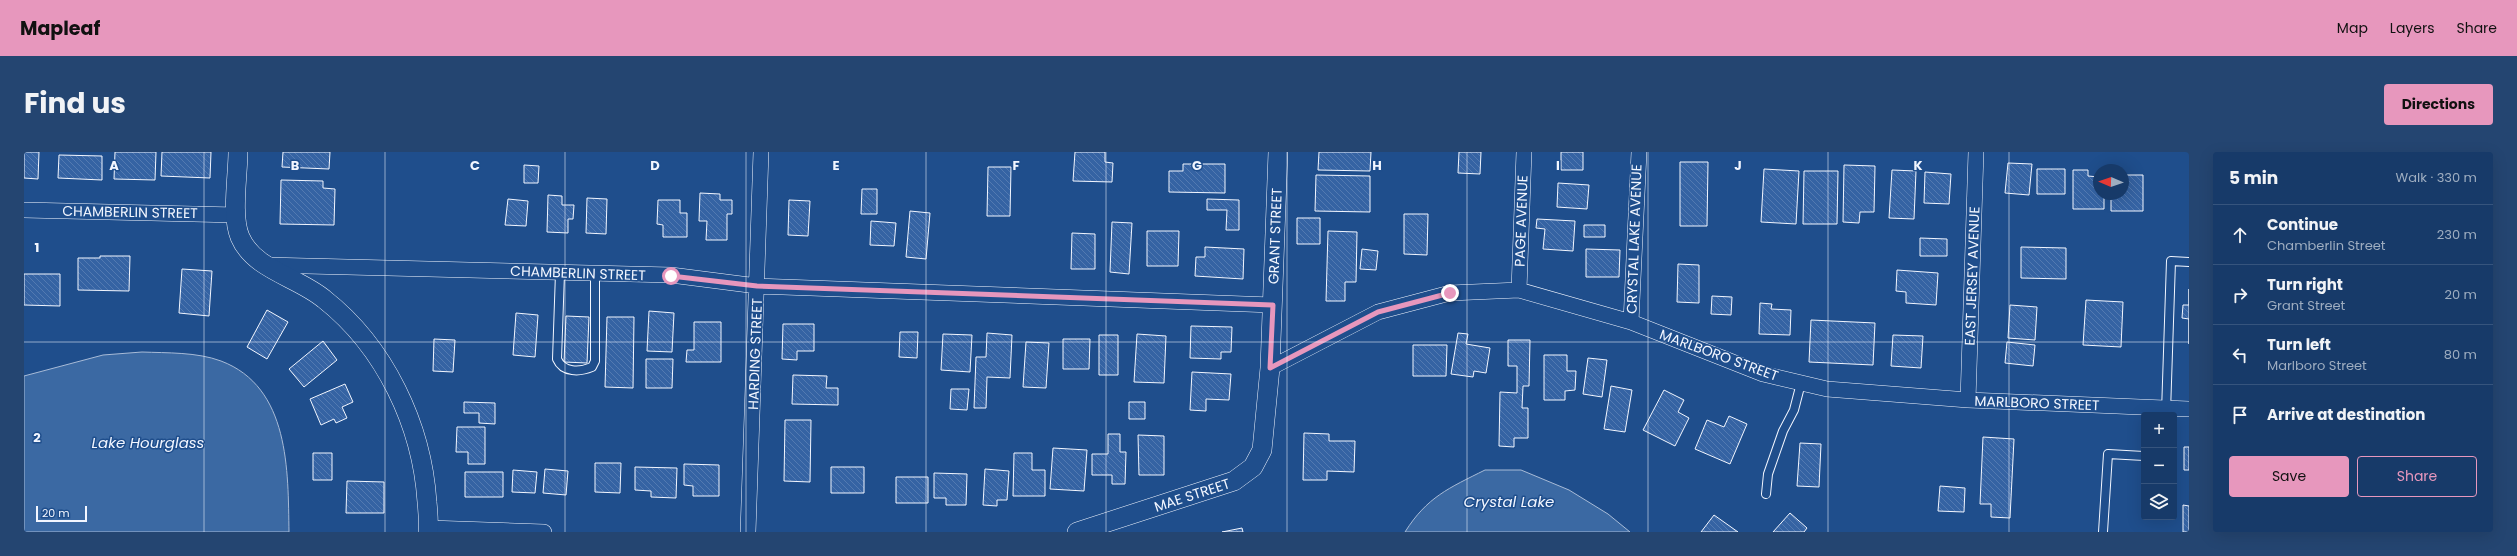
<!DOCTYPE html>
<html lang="en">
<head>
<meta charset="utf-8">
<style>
  :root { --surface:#173a69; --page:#244571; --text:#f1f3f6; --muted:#9eadc0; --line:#36547d; --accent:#e797bd }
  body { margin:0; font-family:Poppins,sans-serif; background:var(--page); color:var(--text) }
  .controls { position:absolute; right:12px; bottom:12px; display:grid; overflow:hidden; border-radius:4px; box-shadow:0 4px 16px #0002 }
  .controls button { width:36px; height:36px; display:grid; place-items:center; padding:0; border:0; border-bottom:1px solid var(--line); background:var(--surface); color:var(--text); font:20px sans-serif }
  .compass { position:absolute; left:2069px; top:12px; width:36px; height:36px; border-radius:50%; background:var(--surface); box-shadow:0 4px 16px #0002; rotate:272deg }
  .scale { position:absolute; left:12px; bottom:10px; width:51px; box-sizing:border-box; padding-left:4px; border:2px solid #f2f6ff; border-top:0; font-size:11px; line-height:14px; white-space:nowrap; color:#f2f6ff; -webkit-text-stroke:3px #1f4e8c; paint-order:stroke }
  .stop { position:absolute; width:12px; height:12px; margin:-9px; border:3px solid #e797bd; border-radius:50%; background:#fff }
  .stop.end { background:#e797bd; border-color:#fff; box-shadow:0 1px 4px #0008 }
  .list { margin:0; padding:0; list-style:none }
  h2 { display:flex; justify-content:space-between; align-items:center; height:52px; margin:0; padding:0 16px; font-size:17px }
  h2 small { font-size:13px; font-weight:400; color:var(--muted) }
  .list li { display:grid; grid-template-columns:26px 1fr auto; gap:12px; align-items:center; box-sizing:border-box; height:60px; padding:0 16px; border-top:1px solid var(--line) }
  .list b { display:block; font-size:15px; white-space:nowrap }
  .list p { margin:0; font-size:13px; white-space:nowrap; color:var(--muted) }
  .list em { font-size:13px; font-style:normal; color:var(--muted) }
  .actions { display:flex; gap:8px; padding:12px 16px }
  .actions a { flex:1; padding:9px 0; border:1px solid var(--accent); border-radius:4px; text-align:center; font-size:14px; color:var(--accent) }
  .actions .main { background:var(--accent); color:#111 }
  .icon { flex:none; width:22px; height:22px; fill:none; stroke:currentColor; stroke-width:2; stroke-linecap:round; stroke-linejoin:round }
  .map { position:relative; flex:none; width:2165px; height:380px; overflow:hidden; border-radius:4px }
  header { display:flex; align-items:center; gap:24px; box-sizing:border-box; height:56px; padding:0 20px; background:var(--accent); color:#111 }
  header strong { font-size:19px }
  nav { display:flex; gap:22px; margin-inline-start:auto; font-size:14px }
  .intro { display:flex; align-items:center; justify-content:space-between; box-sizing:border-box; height:96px; padding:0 24px }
  h1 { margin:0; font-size:28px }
  .button { padding:10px 18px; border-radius:4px; background:var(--accent); color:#111; font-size:14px; font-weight:700 }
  main { display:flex; gap:24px; padding:0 24px }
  aside { flex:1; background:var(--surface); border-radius:4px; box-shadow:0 4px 16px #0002 }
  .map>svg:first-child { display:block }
</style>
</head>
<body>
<header>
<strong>Mapleaf</strong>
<nav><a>Map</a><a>Layers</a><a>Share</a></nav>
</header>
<div class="intro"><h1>Find us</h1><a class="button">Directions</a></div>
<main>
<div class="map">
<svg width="2165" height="380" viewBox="0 0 2165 380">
  <defs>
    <pattern id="building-back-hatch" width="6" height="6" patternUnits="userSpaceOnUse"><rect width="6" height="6" fill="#3563a3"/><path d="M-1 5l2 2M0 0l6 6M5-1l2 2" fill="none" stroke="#537ab1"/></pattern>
  </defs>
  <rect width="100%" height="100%" fill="#1f4e8c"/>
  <!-- water -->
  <path fill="#3b69a3" stroke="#a8bbd7" d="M118,200C143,201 173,200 197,209C266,235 264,319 265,380H0V224L79,203Z
    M1461,318H1497L1545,338L1584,362L1606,380H1381C1403,345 1425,336 1461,318Z"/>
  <!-- building -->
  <path fill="url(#building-back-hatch)" stroke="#f2f6ff" d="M0,0H15L14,27L0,26Z
    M91,0H132L131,28L90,27Z
    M138,0H187L186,26L137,24Z
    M259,0H306L305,17L258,15Z
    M1051,0H1081V10L1089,11L1088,30L1049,29Z
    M1295,0H1347L1346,19L1294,18Z
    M1435,0H1457L1456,22L1434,21Z
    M1537,0H1559V18H1537Z
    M35,3L78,4V28L34,26Z
    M1656,10H1684L1683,74H1656Z
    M1984,11L2008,12L2005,43L1981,41Z
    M1159,12H1201V41L1145,40V19H1159Z
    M500,13L515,14L514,31H500Z
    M1820,13L1851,14L1850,60H1836L1835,71L1819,70Z
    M964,15H987L986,64H963Z
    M1740,17L1775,19L1772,72L1737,70Z
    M2013,17H2041V42H2013Z
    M1868,18L1892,19L1890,67L1865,66Z
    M2049,18H2064V24L2075,25V42H2080V57H2049Z
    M1780,19H1814L1813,72H1779Z
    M1901,20L1927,22L1925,52L1900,51Z
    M1292,23L1346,24V60L1291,59Z
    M2099,23H2119V59H2087V42H2099Z
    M257,28L299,29V36L311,37L310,73L256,72Z
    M1534,31L1565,33L1563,57L1533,55Z
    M838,37H853V62H837Z
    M676,41L696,42V48H708V62H703V88H682L683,69H675Z
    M524,43L538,44V53H550L549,67H544V81L523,80Z
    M563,46L583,47L582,82L562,81Z
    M484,47L504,49L502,74L481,73Z
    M1183,47L1215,48V78H1202L1203,58H1183Z
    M634,48H656V61H663V85H639V73L633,72Z
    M765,48L786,49L784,84L764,83Z
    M886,59L906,61L902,107L882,105Z
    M1380,62H1404L1403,103L1380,102Z
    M1273,66H1296V92H1273Z
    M1513,67L1551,69L1549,99L1519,97L1521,77L1512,76Z
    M847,69L872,71L870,94L846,93Z
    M1088,70L1108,71L1105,122L1086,120Z
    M1560,73H1581V85H1560Z
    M1123,79H1155L1154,114H1123Z
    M1304,79L1333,80L1332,130H1321V149H1302Z
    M1048,81L1071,82V117H1047Z
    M1896,86L1923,87V104H1896Z
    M1181,95L1220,97L1219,127L1171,124L1172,105H1181Z
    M1997,95L2042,96V127L1997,126Z
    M1338,97L1354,99L1352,118L1336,117Z
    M1562,97L1596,98L1595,125H1562Z
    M76,104H106L105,139L54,138V106H76Z
    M1654,112L1675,113V151L1653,150Z
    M158,117L188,119L185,164L155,161Z
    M1873,118L1914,121L1912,153L1882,151V140L1872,139Z
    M0,122H36V154L0,153Z
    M2165,137V192V167L2158,166L2159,153H2165Z
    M1688,144L1708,145L1707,163L1687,162Z
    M2062,148L2099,150L2097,195L2059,193Z
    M1736,151L1748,152L1747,157L1767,158L1766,183L1735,182Z
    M1986,153L2013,155L2011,188L1984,186Z
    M243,158L264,170L243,207L223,195Z
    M625,159L650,161L648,200L623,199Z
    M492,161L514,163L511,205L489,203Z
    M542,164L565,165L563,211L540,210Z
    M583,165H610L609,236L581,235Z
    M1787,168L1851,171L1849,213L1785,210Z
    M670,170H697V210H662L663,198H670Z
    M759,172H790V199H773V208L758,207Z
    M1167,174L1208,175L1207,200H1197V207L1166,206Z
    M876,180H894L893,206L875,205Z
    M963,181L988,183L986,226L963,225L962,256H950L952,205H962Z
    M1434,181L1444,182L1442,192L1466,196L1462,221L1450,219L1449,225L1427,222Z
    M919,182L948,183L946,220L917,218Z
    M1113,182L1142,184L1140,231L1110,230Z
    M1075,183H1094V223H1075Z
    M1869,183L1899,184L1897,216L1867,214Z
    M410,187L431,188L429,220L409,219Z
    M1039,187H1066L1065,217H1039Z
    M1484,188H1506L1505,234H1499L1498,256H1504V286H1490V295L1475,294L1476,240L1493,241V214H1484Z
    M299,189L313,208L280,235L265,217Z
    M1002,190L1025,191L1022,236L999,235Z
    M1983,190L2011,193L2009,214L1981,211Z
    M1389,193H1423L1422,224H1389Z
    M1520,203H1543V219H1552L1551,238L1541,239V248H1520Z
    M1564,206L1583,208L1578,245L1559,242Z
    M622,207H649L648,236H622Z
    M1168,220L1207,222L1205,248L1182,247V259L1166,258Z
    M769,223L803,224L802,236H814V253L768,252Z
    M321,232L329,250L318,255L323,266L312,271L310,267L297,273L286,247Z
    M1587,234L1608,238L1601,280L1580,277Z
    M927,237H945L943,258L926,257Z
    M1640,238L1660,248L1654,260L1665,266L1651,294L1619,278Z
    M440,250L471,251V272L455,271V261H440Z
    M1105,250H1121V267H1105Z
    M1705,264L1723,272L1706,312L1671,297L1683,268L1700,275Z
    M761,268H787L786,330L760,329Z
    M433,275H461V312H444V300H432Z
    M1280,281L1305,282V289H1331L1330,320L1303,319V328H1279Z
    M1084,282H1096V300H1102L1101,332H1088V323H1068V302H1084Z
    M1114,283L1140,284V323H1115Z
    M1959,285L1990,287L1986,366L1967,365V352H1956Z
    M1776,291L1797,292L1795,335L1773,334Z
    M2160,295H2165V318H2160Z
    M1029,296L1063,298L1060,339L1026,337Z
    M289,301H308V328H289Z
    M990,301H1008V318H1021V344H989Z
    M571,311H597L596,341L571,340Z
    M660,312L695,313V344H669V334L660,333Z
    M611,315L653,316L652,346L627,345V339L611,338Z
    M807,315H840V341H807Z
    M521,317L544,319L542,343L519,341Z
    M961,317L985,319L983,348H973V354L959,353Z
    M489,318L513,320L511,341L488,340Z
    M441,320H479V345H441Z
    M910,321L943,322L942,353H922V346H910Z
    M872,325H904V351H872Z
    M323,329L360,330V361H322Z
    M1916,334L1941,336L1940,360L1914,359Z
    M2159,353L2165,354V380H2159Z
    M1766,361L1783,376L1780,380H1749Z
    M1690,363L1714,380H1677Z
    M1218,376L1219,380H1198Z"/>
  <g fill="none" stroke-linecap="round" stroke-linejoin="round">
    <defs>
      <path id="service" d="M536,121L533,207C539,221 556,220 568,215L571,209V122
        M2142,260L2147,109L2165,110
        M1742,342L1744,322L1759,279L1770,258L1777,231
        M2079,380L2084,302L2120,304"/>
      <path id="minor" d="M0,58L212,63
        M242,113L647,123L733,134L1249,153
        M1495,138L1500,0
        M1607,170L1615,0
        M1246,216L1354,160L1426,141L1495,138L1607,170L1739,222L1803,237L1944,248L2165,257
        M1944,248L1952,0
        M405,376L520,380
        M724,380L737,0"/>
      <path id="tertiary" d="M214,0C214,23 207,64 216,85C230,118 274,125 300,147C361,195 398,273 403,350C404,360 405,370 404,380
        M1053,380L1210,329L1229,315L1238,298L1246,216L1254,0"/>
    </defs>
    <!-- service casing -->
    <use href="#service" stroke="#f2f6ff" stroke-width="10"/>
    <!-- minor casing -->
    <use href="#minor" stroke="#f2f6ff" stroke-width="16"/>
    <!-- tertiary casing -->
    <use href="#tertiary" stroke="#f2f6ff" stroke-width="20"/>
    <!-- service -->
    <use href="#service" stroke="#1f4e8c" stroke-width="8"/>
    <!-- minor -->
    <use href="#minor" stroke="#1f4e8c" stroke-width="15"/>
    <!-- tertiary -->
    <use href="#tertiary" stroke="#1f4e8c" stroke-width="19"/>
  </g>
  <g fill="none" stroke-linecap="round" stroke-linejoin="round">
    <!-- route -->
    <path stroke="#e797bd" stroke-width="5" d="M647,124L733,134L1249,153L1246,216L1354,160L1426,141"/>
  </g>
  <!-- grid -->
  <path fill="none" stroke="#f2f6ff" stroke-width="1" stroke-opacity="0.55" d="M180,0V380M361,0V380M541,0V380M722,0V380M902,0V380M1082,0V380M1263,0V380M1443,0V380M1624,0V380M1804,0V380M1985,0V380M0,190H2165"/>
  <g text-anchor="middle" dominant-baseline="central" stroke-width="3" stroke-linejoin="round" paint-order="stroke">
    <!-- street labels -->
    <g font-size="14" fill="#f2f6ff" stroke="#1f4e8c">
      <text transform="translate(106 60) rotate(1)">CHAMBERLIN STREET</text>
      <text transform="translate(1497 69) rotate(-88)">PAGE AVENUE</text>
      <text transform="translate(1251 84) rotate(-88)">GRANT STREET</text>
      <text transform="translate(1610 87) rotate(-88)">CRYSTAL LAKE AVENUE</text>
      <text transform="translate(554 121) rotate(2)">CHAMBERLIN STREET</text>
      <text transform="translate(1948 124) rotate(-88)">EAST JERSEY AVENUE</text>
      <text transform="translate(731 202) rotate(-88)">HARDING STREET</text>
      <text transform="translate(1695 203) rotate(20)">MARLBORO STREET</text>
      <text transform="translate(2013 251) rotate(2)">MARLBORO STREET</text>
      <text transform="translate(1168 343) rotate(-18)">MAE STREET</text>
    </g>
    <!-- water labels -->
    <g font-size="15" font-style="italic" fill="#f2f6ff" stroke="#1f4e8c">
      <text x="124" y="290">Lake Hourglass</text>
      <text x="1485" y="349">Crystal Lake</text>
    </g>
  </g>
  <g font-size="13" text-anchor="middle" font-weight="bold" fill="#f2f6ff" stroke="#1f4e8c" stroke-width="3" stroke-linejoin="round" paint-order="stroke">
    <text x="90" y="18">A</text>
    <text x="271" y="18">B</text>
    <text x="451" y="18">C</text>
    <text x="631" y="18">D</text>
    <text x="812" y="18">E</text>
    <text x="992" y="18">F</text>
    <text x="1173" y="18">G</text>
    <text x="1353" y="18">H</text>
    <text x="1534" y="18">I</text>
    <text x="1714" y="18">J</text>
    <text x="1894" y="18">K</text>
    <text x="13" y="100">1</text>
    <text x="13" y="290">2</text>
  </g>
</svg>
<div class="controls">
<button>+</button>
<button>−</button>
<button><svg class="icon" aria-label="layers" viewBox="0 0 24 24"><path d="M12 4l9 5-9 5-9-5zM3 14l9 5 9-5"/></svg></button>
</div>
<svg class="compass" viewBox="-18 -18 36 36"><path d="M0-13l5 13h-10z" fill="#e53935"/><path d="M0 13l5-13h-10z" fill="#9eadc0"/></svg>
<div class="scale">20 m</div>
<div class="stop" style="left:647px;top:124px"></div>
<div class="stop end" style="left:1426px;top:141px"></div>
</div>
<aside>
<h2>5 min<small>Walk · 330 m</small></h2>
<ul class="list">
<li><svg class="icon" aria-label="ahead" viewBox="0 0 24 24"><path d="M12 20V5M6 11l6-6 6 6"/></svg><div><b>Continue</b><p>Chamberlin Street</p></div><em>230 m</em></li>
<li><svg class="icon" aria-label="right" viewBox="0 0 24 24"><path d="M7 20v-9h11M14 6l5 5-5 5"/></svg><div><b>Turn right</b><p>Grant Street</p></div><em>20 m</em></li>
<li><svg class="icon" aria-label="left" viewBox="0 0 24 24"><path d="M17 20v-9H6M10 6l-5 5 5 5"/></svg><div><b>Turn left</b><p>Marlboro Street</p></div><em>80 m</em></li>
<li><svg class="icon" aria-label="arrive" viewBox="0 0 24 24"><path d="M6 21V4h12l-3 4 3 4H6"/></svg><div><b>Arrive at destination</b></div></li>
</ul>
<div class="actions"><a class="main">Save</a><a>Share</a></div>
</aside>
</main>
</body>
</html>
